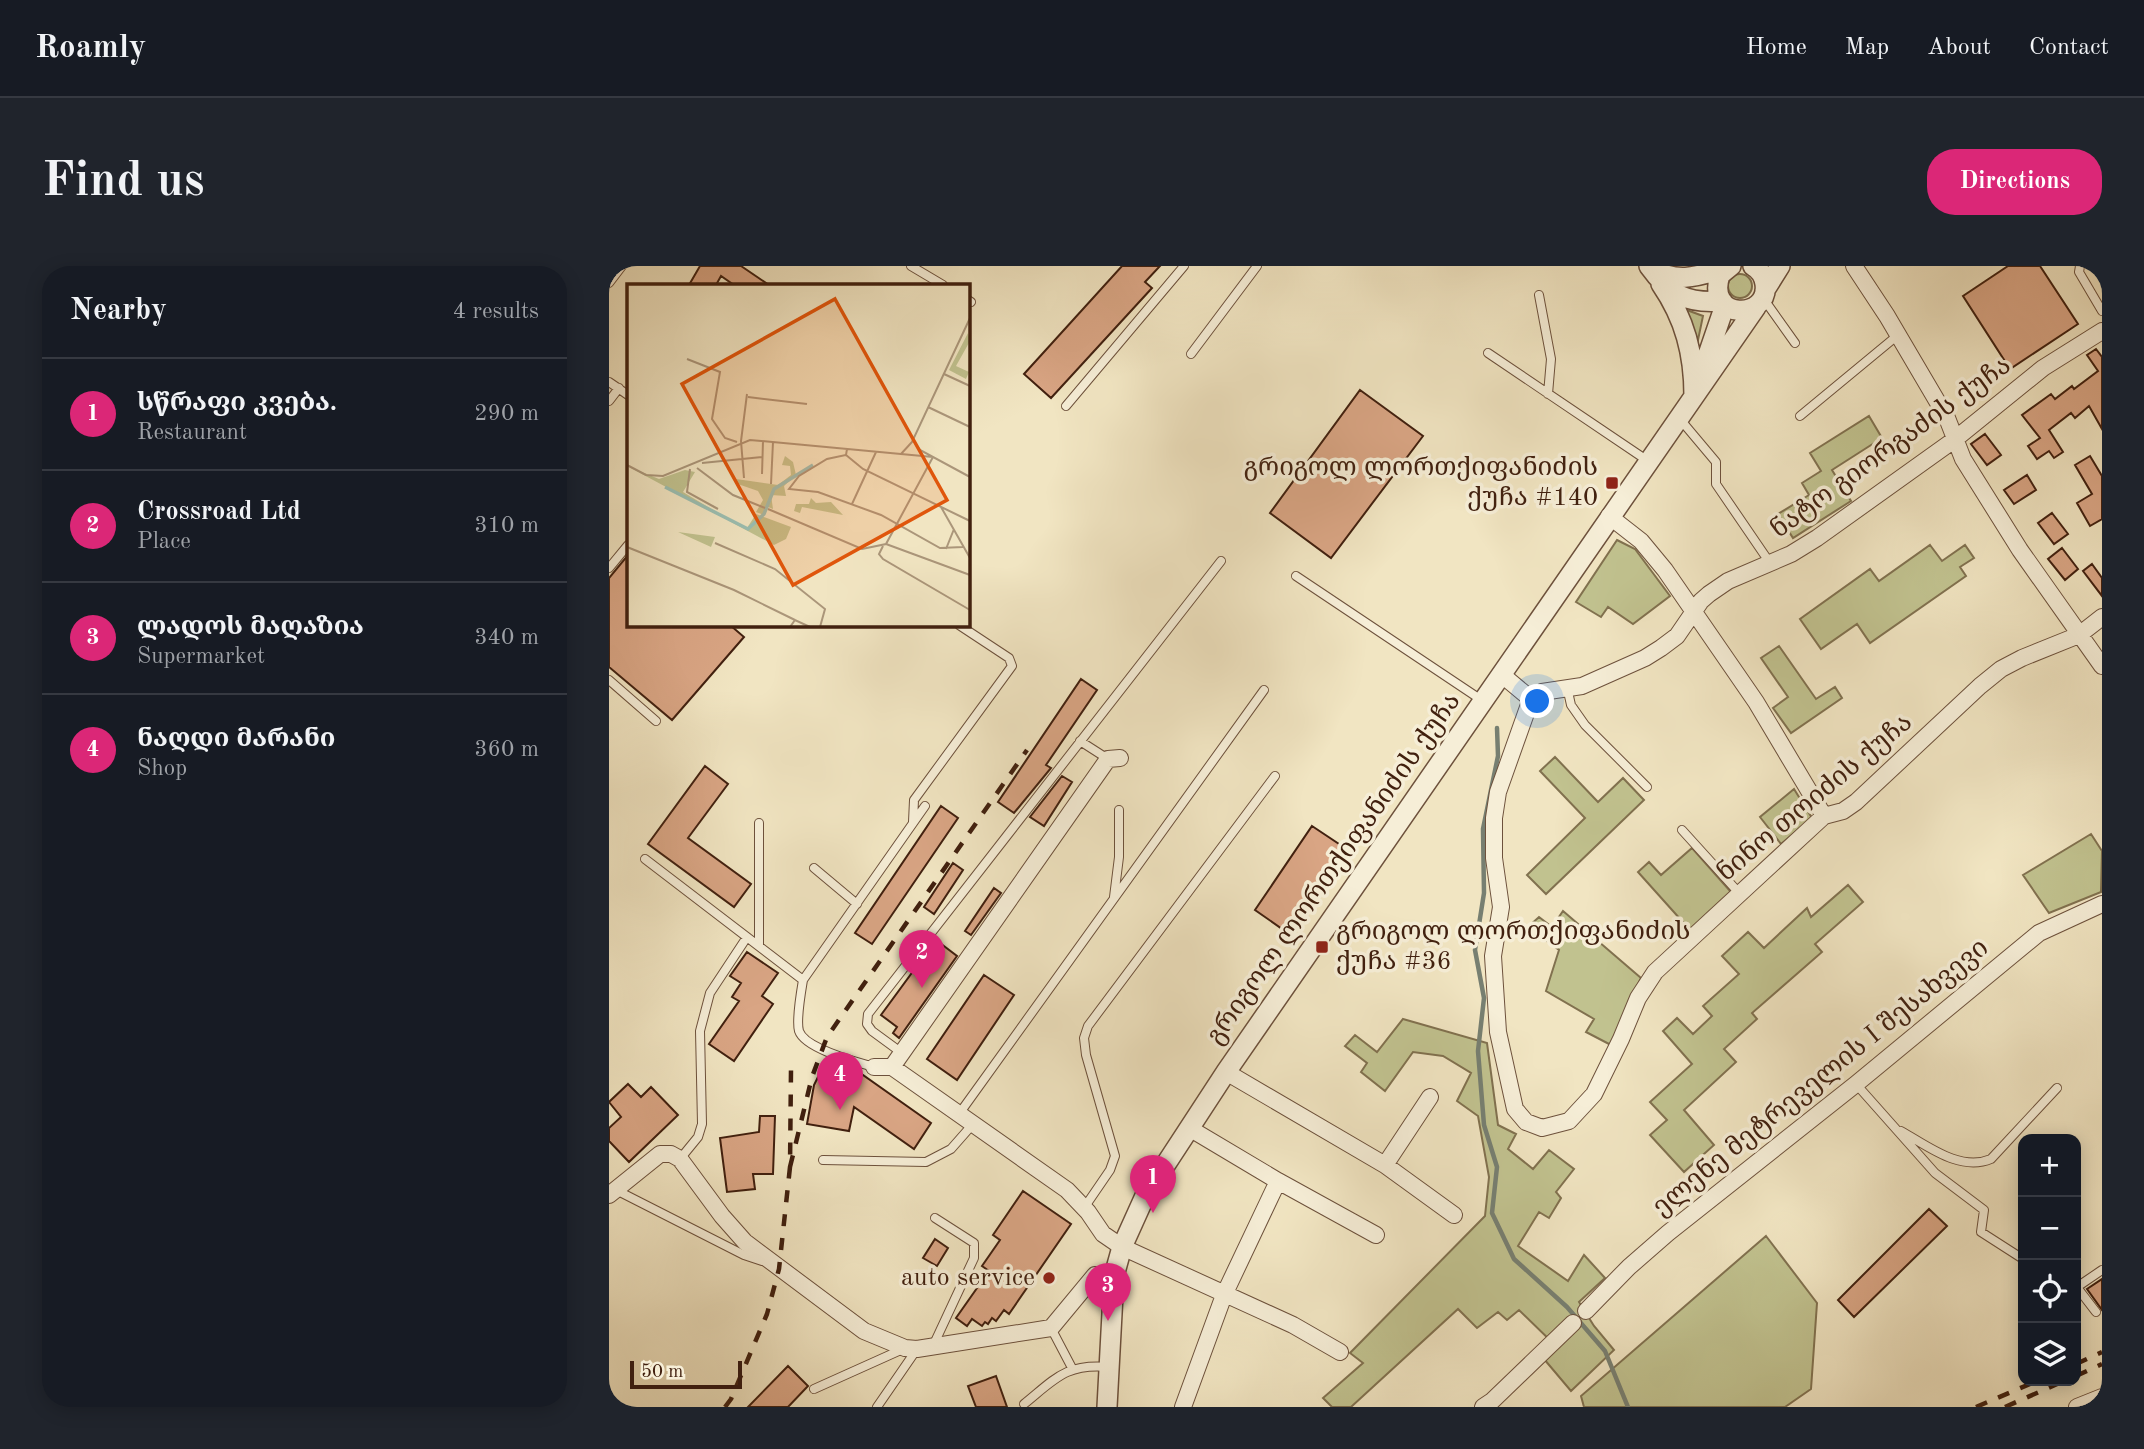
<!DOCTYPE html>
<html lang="en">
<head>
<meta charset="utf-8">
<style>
  :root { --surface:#171b24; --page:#20242c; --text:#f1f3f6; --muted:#9ea1a6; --line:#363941; --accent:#db2777 }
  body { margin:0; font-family:"Old Standard TT","Noto Serif Georgian",serif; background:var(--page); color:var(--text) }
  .controls { position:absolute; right:21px; bottom:21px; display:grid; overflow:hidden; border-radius:14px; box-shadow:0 4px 18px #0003 }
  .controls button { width:63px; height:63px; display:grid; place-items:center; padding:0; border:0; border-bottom:2px solid var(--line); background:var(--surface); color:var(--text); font:35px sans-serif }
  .scale { position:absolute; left:21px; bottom:18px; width:112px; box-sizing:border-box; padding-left:7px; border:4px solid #41200f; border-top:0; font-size:19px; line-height:24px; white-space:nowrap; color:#41200f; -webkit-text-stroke:5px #f6eed7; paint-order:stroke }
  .you { position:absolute; left:929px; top:436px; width:24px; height:24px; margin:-18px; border:5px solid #fff; border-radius:50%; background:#1a73e8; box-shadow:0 0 0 10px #1a73e833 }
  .badge { display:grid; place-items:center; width:46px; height:46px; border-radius:50%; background:var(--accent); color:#fff; font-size:23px; font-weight:700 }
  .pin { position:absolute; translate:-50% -58px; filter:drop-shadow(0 2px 4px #0008) }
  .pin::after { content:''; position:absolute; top:37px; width:24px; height:21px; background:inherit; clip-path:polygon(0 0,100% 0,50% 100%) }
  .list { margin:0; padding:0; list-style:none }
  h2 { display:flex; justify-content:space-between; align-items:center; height:91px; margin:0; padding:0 28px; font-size:30px }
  h2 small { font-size:23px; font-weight:400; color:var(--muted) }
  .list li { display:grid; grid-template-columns:46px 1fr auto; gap:21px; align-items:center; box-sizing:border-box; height:112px; padding:0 28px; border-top:2px solid var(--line) }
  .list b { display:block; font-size:26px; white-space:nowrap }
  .list p { margin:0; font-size:23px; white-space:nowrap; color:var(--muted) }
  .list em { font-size:23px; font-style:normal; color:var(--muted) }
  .icon { flex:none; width:38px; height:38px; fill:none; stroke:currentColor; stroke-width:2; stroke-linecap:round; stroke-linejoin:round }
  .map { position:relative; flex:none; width:1493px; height:1141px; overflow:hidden; border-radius:28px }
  header { display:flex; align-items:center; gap:42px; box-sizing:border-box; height:98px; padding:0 35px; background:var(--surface); border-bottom:2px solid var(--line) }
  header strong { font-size:33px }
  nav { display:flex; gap:38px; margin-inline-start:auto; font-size:24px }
  .intro { display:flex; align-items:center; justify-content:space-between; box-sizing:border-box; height:168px; padding:0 42px }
  h1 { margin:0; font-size:49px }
  .button { padding:18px 32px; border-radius:28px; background:var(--accent); color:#fff; font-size:24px; font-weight:700 }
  main { display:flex; gap:42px; padding:0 42px }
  aside { flex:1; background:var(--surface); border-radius:28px; box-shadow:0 4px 18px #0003 }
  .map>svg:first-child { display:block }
</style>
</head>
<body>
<header>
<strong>Roamly</strong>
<nav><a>Home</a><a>Map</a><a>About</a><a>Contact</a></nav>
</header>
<div class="intro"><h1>Find us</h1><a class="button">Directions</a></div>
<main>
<aside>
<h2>Nearby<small>4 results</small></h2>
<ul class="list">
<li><span class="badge">1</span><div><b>სწრაფი კვება.</b><p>Restaurant</p></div><em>290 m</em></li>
<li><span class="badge">2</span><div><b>Crossroad Ltd</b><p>Place</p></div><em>310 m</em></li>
<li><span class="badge">3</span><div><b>ლადოს მაღაზია</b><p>Supermarket</p></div><em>340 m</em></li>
<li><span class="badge">4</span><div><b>ნაღდი მარანი</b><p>Shop</p></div><em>360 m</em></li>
</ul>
</aside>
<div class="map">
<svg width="1493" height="1141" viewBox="0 0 1493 1141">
  <rect width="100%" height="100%" fill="#f1e5c2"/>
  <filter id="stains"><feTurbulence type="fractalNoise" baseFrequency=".00286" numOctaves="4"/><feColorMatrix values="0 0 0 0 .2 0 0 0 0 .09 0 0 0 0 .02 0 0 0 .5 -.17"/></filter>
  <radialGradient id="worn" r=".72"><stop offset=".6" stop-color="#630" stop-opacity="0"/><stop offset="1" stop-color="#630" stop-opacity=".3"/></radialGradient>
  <!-- green -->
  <path fill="#c1c28f" stroke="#81714f" stroke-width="2" d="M1119 20a12 12 0 1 1 24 0a12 12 0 1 1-24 0Z
    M1075,43L1094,50L1089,74Z
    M1260,150L1273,172L1223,204L1242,235L1184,272L1169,248L1200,229L1193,217L1212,205L1201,187Z
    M1008,274L1026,283L1061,330L1024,358L999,341L992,351L967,336Z
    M1321,279L1333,295L1356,279L1365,292L1351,301L1357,310L1261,377L1248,358L1212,383L1191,353L1261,303L1270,315Z
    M1170,380L1207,433L1226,421L1233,432L1182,467L1164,442L1179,431L1152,392Z
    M946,491L989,536L1014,512L1035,534L937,628L918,609L976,552L931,505Z
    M1185,523L1203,552L1172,578L1151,551Z
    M1482,568L1493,585L1492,626L1440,647L1414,609Z
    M1083,582L1122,626L1081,664L1029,606L1040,596L1052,609Z
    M1239,619L1254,636L1206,678L1213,686L1143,747L1148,753L1115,783L1127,796L1075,844L1105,879L1075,906L1041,869L1058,854L1041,836L1083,798L1054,765L1068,752L1084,768L1103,750L1094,740L1130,708L1113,690L1139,666L1155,682L1198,642L1202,651Z
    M954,645L1032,712L1002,779L977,766L985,753L937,725L950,684L919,661L930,651L943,661Z
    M794,753L878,777L889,859L907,868L899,883L924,903L940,884L965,903L947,926L952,932L940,952L930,946L909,980L959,1015L975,989L996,1012L970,1036L985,1060L1005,1084L962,1125L935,1093L948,1081L910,1044L898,1054L889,1046L868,1062L849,1043L742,1141H723L714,1132L754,1097L741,1087L876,950L880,911L869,850L848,835L862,807L834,790L804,786L776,825L752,806L758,797L736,780L746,769L768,786Z
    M1157,970L1208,1037L1202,1123L1176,1141H975L972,1130Z"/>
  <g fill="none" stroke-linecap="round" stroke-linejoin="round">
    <!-- stream -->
    <path stroke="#777f71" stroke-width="4.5" d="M888,462L889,490L874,563L875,627L866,684L875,732L869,785L875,859L888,901L883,947L905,993L958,1041L996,1085L1019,1141"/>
  </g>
  <!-- building -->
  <path fill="#d9a584" stroke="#41200f" stroke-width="2" d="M91,0H132L160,19H125L112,10L107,19H80Z
    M513,0H551L536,16L543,22L442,132L415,108Z
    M1399,0H1431L1469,58L1401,103L1354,30Z
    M1487,83L1493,91V163L1480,140L1466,152L1462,147L1440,164L1454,186L1445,192L1440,185L1428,193L1419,180L1431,172L1413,149L1442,128L1446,133L1463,120L1465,123L1489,105L1478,89Z
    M751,124L814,170L722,292L661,247Z
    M1376,168L1392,189L1378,199L1362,178Z
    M1481,190L1493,210V253L1481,260L1468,237L1483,228L1466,199Z
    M1418,209L1427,224L1405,238L1395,224Z
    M1443,247L1459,268L1445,278L1429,257Z
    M1453,282L1469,303L1456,314L1439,293Z
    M19,289V359H121L135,371L63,454L0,401V312Z
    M1483,298L1493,312V330L1474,305Z
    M472,413L488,424L437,499L442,502L405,547L389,536Z
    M96,500L119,518L79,572L142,618L125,641L39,578Z
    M453,510L463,516L435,560L421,551Z
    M332,540L349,552L263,678L246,667Z
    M703,560L733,580L676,665L646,644Z
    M344,597L354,604L325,648L315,641Z
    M385,622L392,627L362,669L356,665Z
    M327,674L348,690L290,772L284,767L288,761L272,749Z
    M138,686L169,707L153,730L164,738L125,795L100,778L130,735L123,731L132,717L121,710Z
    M375,709L405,729L348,814L318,793Z
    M223,798L244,802L322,857L305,883L245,841L240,865L198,858L205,819L211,807Z
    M19,818L32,831L42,821L69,849L20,896L0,875V862L12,851L0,836Z
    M151,850H166L164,908H144L146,923L118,926L111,872L150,866Z
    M414,925L462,958L400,1048L395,1044L387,1055L383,1052L379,1058L376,1056L373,1060L363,1053L358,1060L347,1052L380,1005L373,1000L391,974L384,969Z
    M1320,943L1338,960L1245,1051L1229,1034Z
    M326,973L339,982L328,1000L314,992Z
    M1493,1013V1044L1478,1023Z
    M179,1100L199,1120L179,1141H139Z
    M387,1110L398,1141H367L359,1120Z"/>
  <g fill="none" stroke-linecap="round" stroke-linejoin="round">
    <defs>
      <path id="service" d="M302,0L334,19
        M1471,0L1470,6L1493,45
        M0,17L13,0
        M930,29L942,93L939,128
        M1154,32L1186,77
        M359,34L362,36
        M879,87L1039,195
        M582,88L648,0
        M0,116L19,129
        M0,135L10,122
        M457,140L575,0
        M1191,150L1289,69
        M1070,152L1107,196V218L1161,297
        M0,302L19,279
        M687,310L874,435
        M0,414L47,455
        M958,421L962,439L976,459L1038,521
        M471,475L499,493
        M304,556L305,534L403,400L400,392L350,359
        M1073,564L1131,628
        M36,593L194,714
        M205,602L248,638
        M505,631L510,591V544
        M150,680V557
        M293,787L263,765L258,758L259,748L612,295
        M265,801C248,796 196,783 190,765C187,754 192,726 194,714L316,540
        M1247,818L1326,907L1375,944L1372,966L1414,993
        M350,848L655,424
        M1292,865C1319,880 1351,906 1382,893L1448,822
        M71,893L89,871L93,858L91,765L101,727L138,671
        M214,894L317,896L342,883L364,858
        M5,923L135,989L153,995
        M475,942L501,904L506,890L477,789L475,772L479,760L666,510
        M1467,1020L1487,1046
        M1468,1021L1493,1004
        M442,1062L463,1102
        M324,1080L365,992V977L326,952
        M205,1123L294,1083
        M415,1138C446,1113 457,1097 500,1101
        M268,1141L308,1083"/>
      <path id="minor" d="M1245,0L1278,50L1338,152L1354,193L1411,284L1493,400
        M1000,250L1032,275L1056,304L1147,436L1215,550
        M892,408L922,433L889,526L885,552V592L892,641L884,690L889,766L906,843L917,856L933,862L960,855L985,828L1012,773L1029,732L1046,706L1215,550L1234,545L1247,536L1371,420L1392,403L1413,392L1470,369L1493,351
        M922,433L933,426L973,420L1036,392L1052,382L1068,370L1092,335L1100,328L1119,315L1182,288L1208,272L1345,174L1434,102L1493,65
        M265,801H283L458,924L479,946L494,968L513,981L684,1059L731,1086
        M283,801L499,493L511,492
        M617,806L776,899L845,949
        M580,862L669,915L767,969
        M776,899L821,831
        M0,929L51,888H62L71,893L113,950L136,976L255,1065L296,1082L308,1083L442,1062L486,1009L505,1010
        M977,1045L1020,1001L1059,967L1247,818L1430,667L1493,638
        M574,1141L615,1029L669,915
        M874,1141L883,1135L964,1057
        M1468,1141L1493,1131"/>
      <path id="tertiary" d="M1040,0C1060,28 1077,38 1113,35
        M1122,0L1111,9C1096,55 1161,54 1156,18C1155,10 1151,4 1144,0
        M1043,3C1070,18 1089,10 1117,2
        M1052,18C1076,53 1085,88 1085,130
        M1156,24L1171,0
        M1092,109L1116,39
        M498,1141L505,1010L513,981L536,930L617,806L1147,41"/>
    </defs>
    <!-- service casing -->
    <use href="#service" stroke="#6d513c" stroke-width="10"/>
    <!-- minor casing -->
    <use href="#minor" stroke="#6d513c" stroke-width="18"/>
    <!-- tertiary casing -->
    <use href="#tertiary" stroke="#6d513c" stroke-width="22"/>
    <!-- service -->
    <use href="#service" stroke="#f6eed7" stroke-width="8"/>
    <!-- minor -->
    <use href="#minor" stroke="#f6eed7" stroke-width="16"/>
    <!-- tertiary -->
    <use href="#tertiary" stroke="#f6eed7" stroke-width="19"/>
    <!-- rail -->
    <path stroke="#41200f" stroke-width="4.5" stroke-dasharray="12 12" stroke-linecap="butt" d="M181,901L203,811L218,771L418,484
      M1467,1098L1493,1086
      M1467,1110L1493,1098
      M116,1141L122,1133L158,1048L170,1003L181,901L182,803
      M1367,1141L1428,1115
      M1396,1141L1455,1115"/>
  </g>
  <!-- markers -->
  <g fill="#8f2418" stroke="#f6eed7" stroke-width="2.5">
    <rect x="996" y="210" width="14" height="14" rx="3.5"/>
    <rect x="706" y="674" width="14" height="14" rx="3.5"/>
    <circle cx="440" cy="1012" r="7"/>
  </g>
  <g text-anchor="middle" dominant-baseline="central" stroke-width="7" stroke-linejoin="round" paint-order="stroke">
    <!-- street labels -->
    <g font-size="26" fill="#41200f" stroke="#f6eed7">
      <text transform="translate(1282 182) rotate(-36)">ნატო გიორგაძის ქუჩა</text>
      <text transform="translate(1206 532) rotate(-40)">ნინო თოიძის ქუჩა</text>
      <text transform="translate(725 603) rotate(-55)">გრიგოლ ლორთქიფანიძის ქუჩა</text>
      <text transform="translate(1212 812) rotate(-39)">ელენე მეტრეველის I შესახვევი</text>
    </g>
    <!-- poi labels -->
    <g font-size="26" fill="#41200f" stroke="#f6eed7" text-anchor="end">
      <text x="989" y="202">გრიგოლ ლორთქიფანიძის<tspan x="989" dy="30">ქუჩა #140</tspan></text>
      <text x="727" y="666" text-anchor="start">გრიგოლ ლორთქიფანიძის<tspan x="727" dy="30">ქუჩა #36</tspan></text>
      <text x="426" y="1012">auto service</text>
    </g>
  </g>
  <!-- overview -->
  <g transform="translate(18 18)">
    <rect width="343" height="343" fill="#f1e5c2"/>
    <path d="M341,49L343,57L329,82L342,88L339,95L322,86ZM158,172L166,178L169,191L157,202L159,212L144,211L146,225L141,223L137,231L129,228L136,216L131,207L108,199L109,195L151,201L164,191L163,182L155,181ZM0,182L32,195L58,186L68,188L56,208L91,229L120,244L129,230L164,243L159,255L147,261ZM184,214L189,219L204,218L216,231L175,223L173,229L167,227L169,220H182ZM51,248L88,253L84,263Z" fill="#c1c28f"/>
    <path fill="none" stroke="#9bbfb2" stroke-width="3.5" d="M38,203L121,245L137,230L147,205L186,181"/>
    <path fill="none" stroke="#ab967a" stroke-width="2" d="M60,75L93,88L85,135L98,154L110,158M317,90L343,102M121,113L180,120M301,123L343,143M286,156L293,166L343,193M220,165L219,171L200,175L172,192L162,205L191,208L254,231L313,264L336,263M274,170L285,158L343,34M219,171L236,185L343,237M75,179L135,173M0,181L19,191L36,192L123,156L306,173M70,184L106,211L138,224M63,185L60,208L91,225M135,190L136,157M117,194L114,157L120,110M144,200L146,158M225,220L249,168M314,223L343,274M141,225L235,265L259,260L306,173M88,259L148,285L198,325L193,343M259,260L343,291M256,262L252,270L256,275L343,326M0,263L107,306L168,336M319,265L327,245M163,343L168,336L183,343"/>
    <path fill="#e0560c" fill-opacity="0.15" stroke="#e0560c" stroke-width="3.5" d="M208,15L320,216L166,301L55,100Z"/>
    <rect width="343" height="343" fill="none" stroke="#41200f" stroke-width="3.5"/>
  </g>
  <rect width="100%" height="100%" filter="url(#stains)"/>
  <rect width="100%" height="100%" fill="url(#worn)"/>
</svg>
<div class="controls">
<button>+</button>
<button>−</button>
<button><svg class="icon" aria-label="locate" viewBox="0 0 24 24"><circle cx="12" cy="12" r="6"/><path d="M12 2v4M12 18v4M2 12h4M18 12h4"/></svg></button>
<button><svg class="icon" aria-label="layers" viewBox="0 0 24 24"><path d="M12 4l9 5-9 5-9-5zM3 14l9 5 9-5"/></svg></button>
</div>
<div class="scale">50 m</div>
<div class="you"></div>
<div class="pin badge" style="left:544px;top:947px">1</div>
<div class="pin badge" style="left:313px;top:722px">2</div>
<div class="pin badge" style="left:499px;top:1055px">3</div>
<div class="pin badge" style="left:231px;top:844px">4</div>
</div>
</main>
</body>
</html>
